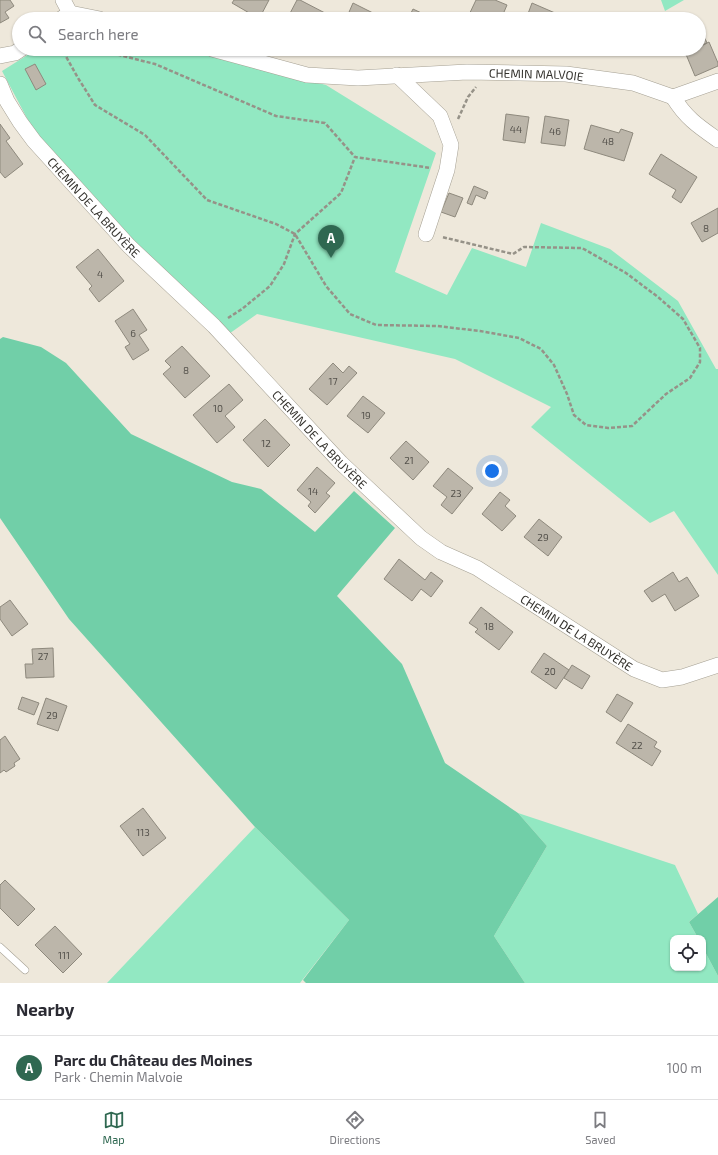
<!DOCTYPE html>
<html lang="en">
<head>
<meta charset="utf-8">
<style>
  :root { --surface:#fff; --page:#f2f2f3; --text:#2b2b33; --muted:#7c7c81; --line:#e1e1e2; --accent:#2f6851 }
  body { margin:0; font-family:"Exo 2",sans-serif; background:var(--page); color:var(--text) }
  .controls { position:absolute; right:12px; bottom:12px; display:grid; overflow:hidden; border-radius:8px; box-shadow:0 1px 3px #0004 }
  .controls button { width:36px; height:36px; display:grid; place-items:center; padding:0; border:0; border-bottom:1px solid var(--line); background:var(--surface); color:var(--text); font:20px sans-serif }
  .you { position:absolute; left:492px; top:471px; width:14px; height:14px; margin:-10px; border:3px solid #fff; border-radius:50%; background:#1a73e8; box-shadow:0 0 0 6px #1a73e833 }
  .badge { display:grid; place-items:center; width:26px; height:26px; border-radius:50%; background:var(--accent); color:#fff; font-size:13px; font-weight:700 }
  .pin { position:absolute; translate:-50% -33px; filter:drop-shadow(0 1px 2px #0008) }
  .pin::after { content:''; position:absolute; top:21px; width:14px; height:12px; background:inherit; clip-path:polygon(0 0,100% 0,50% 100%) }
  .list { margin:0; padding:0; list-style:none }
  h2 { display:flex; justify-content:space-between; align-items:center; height:52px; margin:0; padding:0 16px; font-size:17px }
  h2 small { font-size:13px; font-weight:400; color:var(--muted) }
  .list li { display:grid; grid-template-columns:26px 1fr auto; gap:12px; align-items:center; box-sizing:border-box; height:64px; padding:0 16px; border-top:1px solid var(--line) }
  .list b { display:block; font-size:15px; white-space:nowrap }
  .list p { margin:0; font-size:13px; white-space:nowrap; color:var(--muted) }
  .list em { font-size:13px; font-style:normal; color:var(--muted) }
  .icon { flex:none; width:22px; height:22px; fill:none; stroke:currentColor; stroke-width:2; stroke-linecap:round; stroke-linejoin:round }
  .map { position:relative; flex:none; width:718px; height:983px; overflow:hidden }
  .search { position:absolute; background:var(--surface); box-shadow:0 1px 3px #0004; left:12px; right:12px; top:12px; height:44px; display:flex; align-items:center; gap:10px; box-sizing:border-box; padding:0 14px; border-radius:22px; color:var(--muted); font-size:15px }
  .sheet { height:116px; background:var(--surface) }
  nav { display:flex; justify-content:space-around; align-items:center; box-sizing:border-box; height:56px; border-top:1px solid var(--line); background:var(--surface); font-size:11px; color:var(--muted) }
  nav a { display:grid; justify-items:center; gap:2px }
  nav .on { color:var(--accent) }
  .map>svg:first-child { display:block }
</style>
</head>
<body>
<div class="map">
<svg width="718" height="983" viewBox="0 0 718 983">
  <rect width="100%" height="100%" fill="#eee8db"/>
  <!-- green -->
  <path fill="#92e8c2" d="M661,0H684L665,11Z
    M37,49H190L326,85L436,153L395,272L447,295L472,248L526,267L541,223L610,249L678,301L716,369H718V575L674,511L650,523L531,427L551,407L455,359L257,314L226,336L117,226L38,139L2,71Z
    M518,813L675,865L698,914L689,922L698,938H673V968H703V948L718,976V983H525L494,936L547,846Z
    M255,827L349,920L300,983H107Z"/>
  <!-- forest -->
  <path fill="#71cfa8" d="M3,337L41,347L66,363L131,434L232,482L261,489L315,532L354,491L395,528L337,596L402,664L445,763L518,813L547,846L494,936L525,983H306L303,980L349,920L255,827L69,619L0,518V339Z
    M718,897V976L703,948V938H698L689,922Z"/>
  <!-- building -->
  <path fill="#bcb6aa" stroke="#8e897d" d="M0,0H10L14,6L5,12L9,18L0,23Z
    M234,0H269L259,19H248L251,14L232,3Z
    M297,0H300L325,13L322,19H287Z
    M476,0H495L507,5L501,19H467Z
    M353,3L383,18L382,19H346Z
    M532,3L562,16L560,19H526Z
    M413,9L434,19H408Z
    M703,34L707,43L699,47V36Z
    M709,42L718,63V66L695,76L685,52L694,49H699V47Z
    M35,64L46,84L36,90L25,69Z
    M506,114L529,117L525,143L503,140Z
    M545,116L569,120L565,146L541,143Z
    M0,124L10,138L6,141L23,164L5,178L0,172Z
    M591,125L619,133L621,129L633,133L624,161L584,149Z
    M661,154L697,177L681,203L672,197L676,190L649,174Z
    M474,186L488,192L485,199L476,195L472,205L467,203Z
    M449,193L463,198L455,217L441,212Z
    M718,208V233L702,242L691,223Z
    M98,249L124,281L99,302L89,289L92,286L76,267Z
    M133,309L147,330L139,335L149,350L133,360L125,347L130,344L115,321Z
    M182,346L210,376L185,398L163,374L171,367L165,361Z
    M333,363L343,373L349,366L357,373L327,405L309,389Z
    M229,384L243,400L225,416L235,427L217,443L193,415Z
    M363,396L385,413L368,433L347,416Z
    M265,419L290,445L268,467L243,440Z
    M406,441L429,462L413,480L390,458Z
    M317,467L335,483L326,493L330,496L315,513L308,506L311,502L297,490Z
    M448,468L473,488L452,514L441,505L447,497L433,486Z
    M500,492L510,500L505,506L516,516L502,531L482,514Z
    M539,519L562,537L548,556L524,537Z
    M399,559L425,580L431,572L443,581L431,597L421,589L412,601L384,579Z
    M673,572L679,582L687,577L699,596L675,611L665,594L652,602L644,591Z
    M10,600L28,624L12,636L0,619V607Z
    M481,607L513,632L499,650L475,632L478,629L469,623Z
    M53,648L54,677L26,678L25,664H33L32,649Z
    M544,653L569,670L556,689L531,672Z
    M572,665L590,676L582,689L564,678Z
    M617,694L633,703L621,722L606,712Z
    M22,697L39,703L34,715L18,709Z
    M46,698L67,706L58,731L37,724Z
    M628,724L657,742L654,747L661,751L652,766L616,743Z
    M5,736L20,759L14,763L15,766L6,772L4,770L0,773V740Z
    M143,808L166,838L143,856L120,826Z
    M5,880L35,909L18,926L0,908V885Z
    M55,926L82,954L63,973L35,945Z"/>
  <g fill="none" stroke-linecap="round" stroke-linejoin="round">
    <defs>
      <path id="lane" d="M0,947L25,970"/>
      <g id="street">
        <path d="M63,0L70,13"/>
        <path d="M61,19L70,13L100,19"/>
        <path id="s1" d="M212,49L307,75L358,78L467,72L566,74L633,83L673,97"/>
        <path d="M0,56L15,53L21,49"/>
        <path d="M397,75L440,116L451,145L447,170L426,234"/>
        <path id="s2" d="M0,84L7,101L20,122L34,141L129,246L214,326L341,463L421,538L441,552L477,568L634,669L662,680L682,677L718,665"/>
        <path d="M673,97C686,118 698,126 718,140"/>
        <path d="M673,97L718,81"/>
      </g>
    </defs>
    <!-- lane casing -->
    <use href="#lane" stroke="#a5a093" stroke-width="8"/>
    <!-- street casing -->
    <use href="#street" stroke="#a5a093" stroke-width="16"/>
    <!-- path -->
    <path stroke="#969288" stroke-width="2.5" stroke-dasharray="4 2" stroke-linecap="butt" d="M58,49L64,53L78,78L95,105L145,135L207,200L276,224L295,234L326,286L350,314L376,325L437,326L480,331L519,338L541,349L554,365L567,394L574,415L586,425L608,428L632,426L666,394L690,378L700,362V348L683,319L658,297L626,273L582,248L524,247L513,254L442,237
      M64,53L103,51L155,64L276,116L325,123L355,157L431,168
      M458,119L468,97L476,87
      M228,318L242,309L270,286L284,264L295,234L341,193L355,157"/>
    <!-- lane -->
    <use href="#lane" stroke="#fff" stroke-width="7"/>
    <!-- street -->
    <use href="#street" stroke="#fff" stroke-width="15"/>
  </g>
  <g text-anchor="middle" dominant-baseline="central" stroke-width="3" stroke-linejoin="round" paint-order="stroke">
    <!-- number labels -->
    <g font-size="10" fill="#55524c">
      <text x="516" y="129">44</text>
      <text x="555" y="131">46</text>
      <text x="608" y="141">48</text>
      <text x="706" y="228">8</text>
      <text x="100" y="274">4</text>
      <text x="133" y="333">6</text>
      <text x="186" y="370">8</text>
      <text x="333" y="381">17</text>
      <text x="218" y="408">10</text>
      <text x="366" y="415">19</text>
      <text x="266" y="443">12</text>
      <text x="409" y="460">21</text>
      <text x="313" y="491">14</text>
      <text x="456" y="493">23</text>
      <text x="543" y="537">29</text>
      <text x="489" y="626">18</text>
      <text x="43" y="656">27</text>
      <text x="550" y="671">20</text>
      <text x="52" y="715">29</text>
      <text x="637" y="745">22</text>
      <text x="143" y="832">113</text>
      <text x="64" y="955">111</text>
    </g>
    <!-- street labels -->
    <g font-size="12" fill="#33312c" stroke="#fff">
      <text stroke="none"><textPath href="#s1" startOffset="328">CHEMIN MALVOIE</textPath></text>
      <text stroke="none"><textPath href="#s2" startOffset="156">CHEMIN DE LA BRUYÈRE</textPath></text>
      <text stroke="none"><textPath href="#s2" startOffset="480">CHEMIN DE LA BRUYÈRE</textPath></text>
      <text stroke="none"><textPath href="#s2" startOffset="804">CHEMIN DE LA BRUYÈRE</textPath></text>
    </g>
  </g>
</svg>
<div class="controls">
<button><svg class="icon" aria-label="locate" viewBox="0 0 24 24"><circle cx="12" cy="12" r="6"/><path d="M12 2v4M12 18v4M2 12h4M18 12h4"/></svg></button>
</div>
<div class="you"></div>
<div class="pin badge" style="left:331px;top:258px">A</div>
<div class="search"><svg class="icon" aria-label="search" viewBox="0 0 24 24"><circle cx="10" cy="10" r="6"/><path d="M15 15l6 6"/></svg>Search here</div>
</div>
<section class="sheet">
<h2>Nearby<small></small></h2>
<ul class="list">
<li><span class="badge">A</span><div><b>Parc du Château des Moines</b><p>Park · Chemin Malvoie</p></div><em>100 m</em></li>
</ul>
</section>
<nav>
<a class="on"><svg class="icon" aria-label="map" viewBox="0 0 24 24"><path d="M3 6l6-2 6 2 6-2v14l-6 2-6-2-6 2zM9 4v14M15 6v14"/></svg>Map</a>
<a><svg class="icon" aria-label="directions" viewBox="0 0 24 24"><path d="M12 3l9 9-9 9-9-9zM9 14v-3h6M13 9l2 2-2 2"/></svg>Directions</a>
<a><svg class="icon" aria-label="saved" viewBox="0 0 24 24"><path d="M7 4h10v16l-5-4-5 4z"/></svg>Saved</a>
</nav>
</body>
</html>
